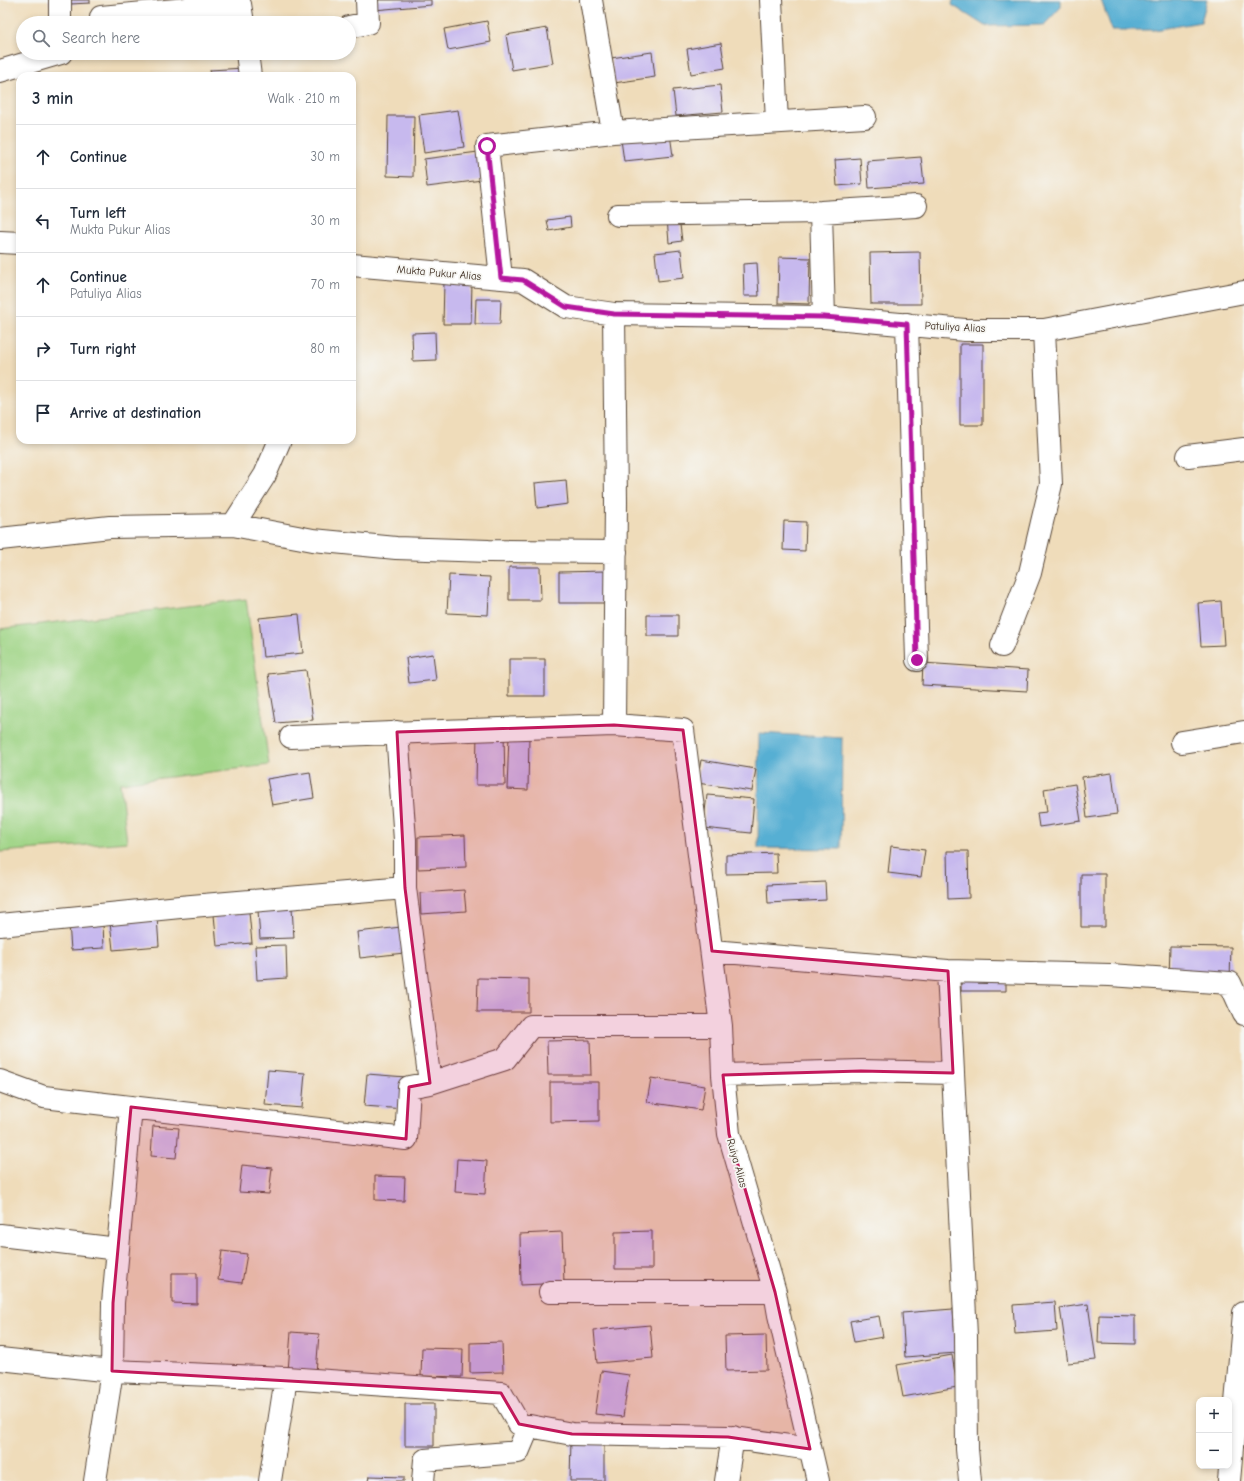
<!DOCTYPE html>
<html lang="en">
<head>
<meta charset="utf-8">
<style>
  :root { --surface:#fff; --page:#f2f2f3; --text:#1f2937; --muted:#747a83; --line:#e0e1e3 }
  body { margin:0; font-family:"Comic Neue",sans-serif; background:var(--page); color:var(--text) }
  .controls { position:absolute; right:12px; bottom:12px; display:grid; overflow:hidden; border-radius:8px; box-shadow:0 2px 6px #0003 }
  .controls button { width:36px; height:36px; display:grid; place-items:center; padding:0; border:0; border-bottom:1px solid var(--line); background:var(--surface); color:var(--text); font:20px sans-serif }
  .stop { position:absolute; width:12px; height:12px; margin:-9px; border:3px solid #b5179e; border-radius:50%; background:#fff }
  .stop.end { background:#b5179e; border-color:#fff; box-shadow:0 1px 4px #0008 }
  .list { margin:0; padding:0; list-style:none }
  h2 { display:flex; justify-content:space-between; align-items:center; height:52px; margin:0; padding:0 16px; font-size:17px }
  h2 small { font-size:13px; font-weight:400; color:var(--muted) }
  .list li { display:grid; grid-template-columns:26px 1fr auto; gap:12px; align-items:center; box-sizing:border-box; height:64px; padding:0 16px; border-top:1px solid var(--line) }
  .list b { display:block; font-size:15px; white-space:nowrap }
  .list p { margin:0; font-size:13px; white-space:nowrap; color:var(--muted) }
  .list em { font-size:13px; font-style:normal; color:var(--muted) }
  .icon { flex:none; width:22px; height:22px; fill:none; stroke:currentColor; stroke-width:2; stroke-linecap:round; stroke-linejoin:round }
  .map { position:relative; flex:none; width:1244px; height:1481px; overflow:hidden }
  .search { position:absolute; background:var(--surface); box-shadow:0 2px 6px #0003; left:16px; top:16px; width:340px; height:44px; display:flex; align-items:center; gap:10px; box-sizing:border-box; padding:0 14px; border-radius:22px; color:var(--muted); font-size:15px }
  .panel { position:absolute; background:var(--surface); box-shadow:0 2px 6px #0003; left:16px; top:72px; width:340px; height:372px; border-radius:12px }
  .map>svg:first-child { display:block }
</style>
</head>
<body>
<div class="map">
<svg width="1244" height="1481" viewBox="0 0 1244 1481">
  <rect width="100%" height="100%" fill="#f6f6f2"/>
  <filter id="ink" filterUnits="userSpaceOnUse"><feTurbulence type="fractalNoise" baseFrequency=".025" numOctaves="2"/><feDisplacementMap in="SourceGraphic" scale="8" xChannelSelector="R" yChannelSelector="G"/><feConvolveMatrix kernelMatrix="1 2 1 2 8 2 1 2 1" color-interpolation-filters="sRGB"/></filter>
  <filter id="wash" filterUnits="userSpaceOnUse"><feTurbulence type="fractalNoise" baseFrequency=".012" numOctaves="4" result="noise"/><feDisplacementMap in="SourceGraphic" scale="16" xChannelSelector="R" yChannelSelector="G"/><feGaussianBlur stdDeviation="0.9" result="paint"/><feColorMatrix in="noise" values="0 0 0 0 0 0 0 0 0 0 0 0 0 0 0 0 0 1.4 0 .05"/><feComposite in="paint" operator="in"/></filter>
  <g filter="url(#wash)">
    <rect width="100%" height="100%" fill="#efdcba"/>
    <!-- green -->
    <path fill="#9fd485" stroke="#6d7f52" d="M246,599L269,765L120,783L127,842L0,852V629Z"/>
    <!-- water -->
    <path fill="#56afd3" stroke="#486c78" d="M953,0H1061V7L1044,25L985,26L952,5Z
      M1101,0H1207L1201,22L1154,30H1112Z
      M759,733L842,738L841,849L758,848Z"/>
    <g id="blocks">
      <!-- building -->
      <path fill="#c7b9ee" d="M49,0H90V3L50,5Z
        M373,0H431V5L374,10Z
        M487,21L491,42L448,50L444,29Z
        M547,28L553,63L512,70L506,35Z
        M721,43L725,68L691,74L687,49Z
        M652,52L655,77L614,83L611,58Z
        M244,68V76H211L210,70Z
        M720,85L723,112L676,116L673,90Z
        M458,110L464,147L424,153L419,115Z
        M388,116H414L413,177L387,176Z
        M670,134L673,156L624,161L621,140Z
        M478,152L482,180L427,187L424,159Z
        M921,157L924,184L869,188L867,161Z
        M860,158L862,184L837,186L835,160Z
        M570,217L571,227L549,231L547,220Z
        M679,217L682,241L669,243L667,218Z
        M681,250L684,278L658,281L655,253Z
        M920,252L921,304H871L870,253Z
        M779,257L810,258L809,304L778,303Z
        M757,263L759,296H744L743,264Z
        M444,282H472L471,324H443Z
        M476,299H501L500,324H475Z
        M435,332L436,360L413,361L412,333Z
        M960,344H983V425H960Z
        M566,480L568,504L537,508L535,483Z
        M784,521L806,522L805,551L783,550Z
        M509,567H540L541,600H509Z
        M606,571V603H559V572Z
        M449,575L490,577L488,615L447,613Z
        M1221,601L1224,645L1201,646L1198,603Z
        M299,614L303,653L263,657L259,618Z
        M647,615H678V636H647Z
        M433,654L436,680L409,683L406,658Z
        M509,659H545V696H509Z
        M923,663L1028,670L1027,691L922,685Z
        M306,670L313,720L276,723L268,674Z
        M477,732L504,733L505,785H476Z
        M509,735L529,736L528,790L507,789Z
        M701,760L756,769L752,791L697,783Z
        M310,772L314,798L272,805L267,779Z
        M1112,773L1117,814L1087,818L1082,777Z
        M1075,784L1081,821L1039,827L1037,813L1047,812L1044,789Z
        M707,795L754,799L751,833L703,828Z
        M465,835L466,867L418,869V837Z
        M891,846L925,850L921,877L888,873Z
        M947,851H968L969,898L948,899Z
        M776,853L777,873L726,874V855Z
        M1081,874H1105V927H1081Z
        M825,882L826,900L768,903L767,885Z
        M464,890L466,911L421,914L420,893Z
        M292,908L294,938L260,939L258,910Z
        M249,912L252,943L217,946L214,915Z
        M157,917L159,946L113,950L110,922Z
        M103,922L104,948L71,950L69,923Z
        M401,927L404,953L360,958L357,932Z
        M286,945L287,978L257,980L255,946Z
        M1170,946L1231,947L1230,979L1169,978Z
        M961,967L1006,968V991H961Z
        M478,978L529,979V1012H477Z
        M590,1040L591,1075H548L547,1041Z
        M268,1070L305,1073L302,1108L265,1105Z
        M367,1074L406,1077L404,1109L364,1106Z
        M651,1078L705,1086L701,1110L647,1102Z
        M550,1082H599V1121L550,1122Z
        M153,1126L179,1128L176,1158L151,1156Z
        M457,1159L487,1161L485,1194L455,1192Z
        M242,1165L272,1168L269,1194L239,1192Z
        M375,1176L405,1177L404,1201L375,1200Z
        M652,1231V1269H615V1232Z
        M562,1232L564,1283L521,1285L520,1234Z
        M222,1251L247,1254L242,1283L218,1280Z
        M172,1273H197V1304L172,1303Z
        M1055,1302L1057,1331L1015,1334L1013,1305Z
        M1088,1304L1096,1360L1068,1363L1060,1308Z
        M953,1309L956,1353L905,1357L902,1313Z
        M1099,1315L1135,1316V1344L1098,1343Z
        M879,1316L883,1337L854,1342L850,1321Z
        M650,1325L653,1358L597,1363L594,1330Z
        M291,1332L319,1334L316,1373L288,1371Z
        M766,1335L767,1370L726,1371L725,1336Z
        M502,1342L503,1372L470,1373V1343Z
        M422,1348L463,1349L462,1377L421,1376Z
        M952,1355L957,1387L903,1397L897,1365Z
        M601,1371L629,1375L623,1417L595,1414Z
        M405,1404H434V1446H405Z
        M571,1439H604V1481H570Z
        M369,1476L404,1477V1481H368Z"/>
    </g>
  </g>
  <g filter="url(#ink)">
    <use href="#blocks" fill-opacity="0" stroke="#564535" stroke-width="1"/>
    <g fill="none" stroke-linecap="round" stroke-linejoin="round">
      <defs>
        <path id="minor" d="M60,0V23
          M591,0L613,132
          M771,0L777,122
          M101,17L240,4L243,23
          M349,27L368,23L367,0
          M247,53L250,76
          M0,71L61,53
          M821,212L824,317
          M618,215L821,212L916,206
          M0,242L20,243
          M352,265L523,280L566,307L614,314L824,317L965,330H1044L1244,292
          M501,278L487,146L613,132L865,117
          M614,314L616,502L614,725L683,730L721,1026
          M907,324L917,660
          M1188,456L1244,449
          M233,525L265,475L280,440
          M0,539L110,527L233,525L313,540L396,548L489,551L616,552
          M1002,646L1030,573L1051,484L1044,330
          M397,732L405,840V888L430,1083
          M291,737C399,732 506,729 614,725
          M1182,742L1244,732
          M0,925L180,907L405,888
          M712,951L948,971L1110,975L1230,983L1244,1014
          M948,971L966,1336L967,1449L970,1481
          M723,1075L861,1071L953,1073
          M0,1081L44,1097L406,1139L409,1087L430,1083L505,1059L531,1026H721L723,1075L729,1134L775,1292L779,1315L818,1481
          M0,1235L118,1249
          M550,1292H775
          M0,1359L112,1371L286,1378L501,1393L519,1424L572,1434L728,1437L810,1449
          M95,1481L112,1371L113,1303L131,1107
          M270,1481L286,1378
          M423,1481L425,1460L518,1452L529,1426
          M726,1481L733,1437"/>
        <path id="tertiary" d="M1229,1481L1244,1313"/>
      </defs>
      <!-- minor casing -->
      <use href="#minor" stroke="#564535" stroke-width="24"/>
      <!-- tertiary casing -->
      <use href="#tertiary" stroke="#564535" stroke-width="24"/>
      <!-- minor -->
      <use href="#minor" stroke="#fff" stroke-width="22"/>
      <!-- tertiary -->
      <use href="#tertiary" stroke="#fff" stroke-width="22"/>
    </g>
  </g>
  <g fill="none" stroke-linecap="round" stroke-linejoin="round" filter="url(#ink)">
    <!-- route -->
    <path stroke="#b5179e" stroke-width="5" d="M487,146L501,278L523,280L566,307L614,314L824,317L907,324L917,660"/>
  </g>
  <!-- marked area -->
  <path fill="#c2185b" fill-opacity="0.2" stroke="#c2185b" stroke-width="3" stroke-linejoin="round" d="M614,725L683,730L712,951L948,971L953,1073L861,1071L723,1075L729,1134L775,1292L810,1449L728,1437L572,1434L519,1424L501,1393L112,1371L113,1303L131,1107L406,1139L409,1087L430,1083L405,888L397,732Z"/>
  <g text-anchor="middle" dominant-baseline="central" stroke-width="3.5" stroke-linejoin="round" paint-order="stroke">
    <!-- street labels -->
    <g font-size="11" fill="#3b2a1e" stroke="#f6f6f2">
      <text transform="translate(439 273) rotate(5)">Mukta Pukur Alias</text>
      <text transform="translate(955 327) rotate(3)">Patuliya Alias</text>
      <text transform="translate(737 1163) rotate(74)">Ruiya Alias</text>
    </g>
  </g>
</svg>
<div class="controls">
<button>+</button>
<button>−</button>
</div>
<div class="stop" style="left:487px;top:146px"></div>
<div class="stop end" style="left:917px;top:660px"></div>
<div class="search"><svg class="icon" aria-label="search" viewBox="0 0 24 24"><circle cx="10" cy="10" r="6"/><path d="M15 15l6 6"/></svg>Search here</div>
<section class="panel">
<h2>3 min<small>Walk · 210 m</small></h2>
<ul class="list">
<li><svg class="icon" aria-label="ahead" viewBox="0 0 24 24"><path d="M12 20V5M6 11l6-6 6 6"/></svg><div><b>Continue</b></div><em>30 m</em></li>
<li><svg class="icon" aria-label="left" viewBox="0 0 24 24"><path d="M17 20v-9H6M10 6l-5 5 5 5"/></svg><div><b>Turn left</b><p>Mukta Pukur Alias</p></div><em>30 m</em></li>
<li><svg class="icon" aria-label="ahead" viewBox="0 0 24 24"><path d="M12 20V5M6 11l6-6 6 6"/></svg><div><b>Continue</b><p>Patuliya Alias</p></div><em>70 m</em></li>
<li><svg class="icon" aria-label="right" viewBox="0 0 24 24"><path d="M7 20v-9h11M14 6l5 5-5 5"/></svg><div><b>Turn right</b></div><em>80 m</em></li>
<li><svg class="icon" aria-label="arrive" viewBox="0 0 24 24"><path d="M6 21V4h12l-3 4 3 4H6"/></svg><div><b>Arrive at destination</b></div></li>
</ul>
</section>
</div>
</body>
</html>
